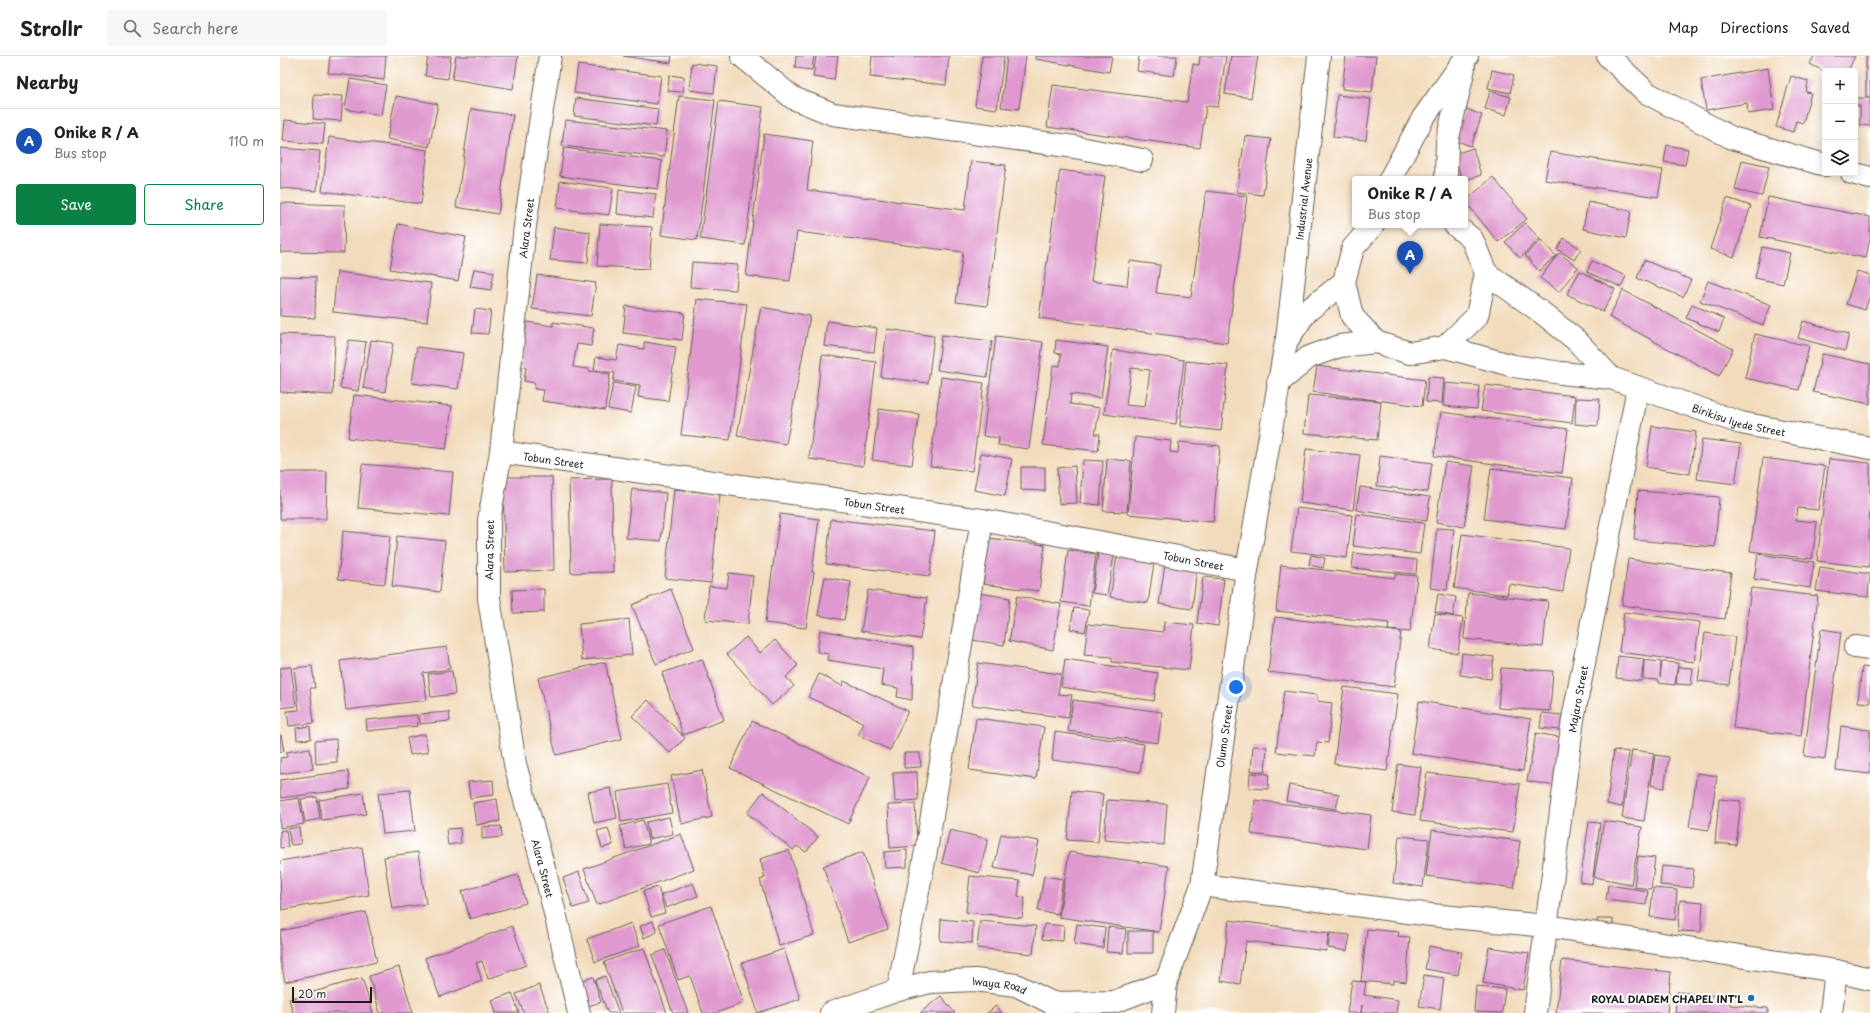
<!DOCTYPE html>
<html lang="en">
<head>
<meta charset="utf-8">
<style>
  :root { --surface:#fff; --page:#f6f6f6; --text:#202124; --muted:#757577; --line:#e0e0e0; --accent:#0b8043 }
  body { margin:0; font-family:"Playpen Sans",sans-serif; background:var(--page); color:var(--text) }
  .controls { position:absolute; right:12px; top:12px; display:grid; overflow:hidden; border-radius:4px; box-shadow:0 2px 10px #0003 }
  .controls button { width:36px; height:36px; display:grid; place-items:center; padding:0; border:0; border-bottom:1px solid var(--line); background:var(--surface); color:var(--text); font:20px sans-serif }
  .scale { position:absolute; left:12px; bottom:10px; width:80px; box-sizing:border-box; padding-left:4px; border:2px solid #1c1c1c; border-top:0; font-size:11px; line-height:14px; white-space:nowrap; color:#1c1c1c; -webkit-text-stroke:3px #fff; paint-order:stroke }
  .you { position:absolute; left:956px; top:631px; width:14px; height:14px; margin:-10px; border:3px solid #fff; border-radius:50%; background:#1a73e8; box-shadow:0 0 0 6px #1a73e833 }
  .badge { display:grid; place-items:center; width:26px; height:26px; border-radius:50%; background:var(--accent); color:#fff; font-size:13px; font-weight:700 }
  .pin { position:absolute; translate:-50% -33px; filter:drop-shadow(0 1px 2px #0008) }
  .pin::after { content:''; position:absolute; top:21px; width:14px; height:12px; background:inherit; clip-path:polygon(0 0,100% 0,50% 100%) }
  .popup { position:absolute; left:1072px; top:120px; width:116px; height:52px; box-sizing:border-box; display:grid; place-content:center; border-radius:4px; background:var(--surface); filter:drop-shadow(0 1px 3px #0005); font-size:13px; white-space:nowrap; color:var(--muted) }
  .popup b { font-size:15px; color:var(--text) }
  .popup::after { content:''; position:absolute; left:50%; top:100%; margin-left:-8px; border:8px solid transparent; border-top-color:var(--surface) }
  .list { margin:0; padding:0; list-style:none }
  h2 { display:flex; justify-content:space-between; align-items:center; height:52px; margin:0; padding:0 16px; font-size:17px }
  h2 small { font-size:13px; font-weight:400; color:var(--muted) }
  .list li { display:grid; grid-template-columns:26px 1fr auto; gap:12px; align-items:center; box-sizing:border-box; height:64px; padding:0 16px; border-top:1px solid var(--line) }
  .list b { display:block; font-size:15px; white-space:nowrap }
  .list p { margin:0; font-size:13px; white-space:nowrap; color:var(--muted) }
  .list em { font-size:13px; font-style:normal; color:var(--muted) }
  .actions { display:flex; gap:8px; padding:12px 16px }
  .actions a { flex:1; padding:9px 0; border:1px solid var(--accent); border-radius:4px; text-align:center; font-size:14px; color:var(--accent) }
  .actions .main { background:var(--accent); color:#fff }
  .icon { flex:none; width:22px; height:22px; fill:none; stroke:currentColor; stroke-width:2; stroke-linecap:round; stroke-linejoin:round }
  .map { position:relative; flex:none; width:1590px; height:957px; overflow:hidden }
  header { display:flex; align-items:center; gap:24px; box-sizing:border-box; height:56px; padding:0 20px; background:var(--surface); border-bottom:1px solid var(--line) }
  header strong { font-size:19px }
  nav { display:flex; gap:22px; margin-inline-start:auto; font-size:14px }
  .search { width:280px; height:36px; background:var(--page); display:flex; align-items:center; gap:10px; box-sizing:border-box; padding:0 14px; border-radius:4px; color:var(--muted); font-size:15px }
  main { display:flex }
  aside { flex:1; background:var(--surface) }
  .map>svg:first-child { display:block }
</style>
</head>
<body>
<header>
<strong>Strollr</strong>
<div class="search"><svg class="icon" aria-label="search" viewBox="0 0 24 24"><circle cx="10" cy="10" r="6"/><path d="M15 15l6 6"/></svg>Search here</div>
<nav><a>Map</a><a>Directions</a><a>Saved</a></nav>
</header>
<main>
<aside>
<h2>Nearby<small></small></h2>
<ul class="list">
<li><span class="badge" style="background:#1a4fb4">A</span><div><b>Onike R / A</b><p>Bus stop</p></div><em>110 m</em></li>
</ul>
<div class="actions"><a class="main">Save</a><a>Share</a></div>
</aside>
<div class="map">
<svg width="1590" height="957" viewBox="0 0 1590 957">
  <rect width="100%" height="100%" fill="#fff"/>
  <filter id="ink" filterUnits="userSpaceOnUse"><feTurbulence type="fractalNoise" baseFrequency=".025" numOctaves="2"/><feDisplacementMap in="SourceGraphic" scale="8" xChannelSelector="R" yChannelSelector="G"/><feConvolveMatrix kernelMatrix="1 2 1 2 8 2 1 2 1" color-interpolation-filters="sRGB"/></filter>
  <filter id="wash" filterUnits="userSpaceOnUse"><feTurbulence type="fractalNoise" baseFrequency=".012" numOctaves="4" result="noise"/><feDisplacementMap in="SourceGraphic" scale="16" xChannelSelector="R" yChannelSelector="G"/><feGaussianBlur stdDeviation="0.9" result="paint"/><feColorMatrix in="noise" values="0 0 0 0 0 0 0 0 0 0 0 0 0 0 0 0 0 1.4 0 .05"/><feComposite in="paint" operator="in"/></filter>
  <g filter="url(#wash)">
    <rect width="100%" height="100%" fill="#f2dbbc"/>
    <g id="blocks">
      <!-- building -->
      <path fill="#df99cf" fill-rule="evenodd" d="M50,0H106L104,24L48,17Z
        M148,0H171L168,23L145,20Z
        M176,0H238L233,33L172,23Z
        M343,0H392L391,7Z
        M516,0H534L532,14L515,12Z
        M536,0H558L554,24L533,21Z
        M592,0H669L666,29L590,21Z
        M702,0H724L717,53L695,50Z
        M727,0H746L739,53L721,51Z
        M755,0H832L829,16L755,3Z
        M859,0H897L894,20L857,15Z
        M920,0H946L938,51L926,50L920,92L767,71L773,29L907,46L913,8L919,9Z
        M951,0H978L971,42L945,38Z
        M1066,0H1096L1092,36L1062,33Z
        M1534,0H1575L1568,15L1545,16L1530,8Z
        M1586,0H1590V41H1586Z
        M412,7L437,10L434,37L409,34Z
        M298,9L381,20L377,48L294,37Z
        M1488,12L1494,54L1468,58L1467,47L1426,54L1421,24Z
        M1212,14L1234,19L1230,37L1208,32Z
        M389,19L404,21L403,36L388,35Z
        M1511,20L1528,25L1526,36L1531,37L1523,67L1516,65L1513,76L1496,71Z
        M70,23L106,29L101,59L65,53Z
        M1210,35L1231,41L1226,59L1205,53Z
        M34,39L63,40L61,65L33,63Z
        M1057,39L1091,43L1086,84L1053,81Z
        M116,40L158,48L149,91L107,83Z
        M399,40L435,44L417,184L381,179Z
        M296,42L378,53L376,70L294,60Z
        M1575,42H1590V70L1580,69V50H1575Z
        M439,45L483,51L465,189L420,183Z
        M191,53L233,59L218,158L176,151Z
        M1186,53L1202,59L1191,90L1174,84Z
        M5,64L45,68L43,88L3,85Z
        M285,64L387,75L384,101L282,90Z
        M484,78L533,85L527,134L685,154L691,105L726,109L707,250L676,246L683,196L517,176L510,225L466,220Z
        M965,80L991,83L983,139L957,136Z
        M49,81L148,94L141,148L42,135Z
        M1387,89L1408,93L1405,109L1384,106Z
        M0,92L40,95L37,135L0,132Z
        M284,92L382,105L378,133L280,120Z
        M1193,92L1201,119L1185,124L1182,123L1174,98Z
        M1270,96L1383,114L1378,141L1265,124Z
        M1462,104L1489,110L1482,140L1455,134Z
        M780,114L825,120L811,225L847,230L850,205L880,209L876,237L911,241L926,135L967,140L947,287L759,262Z
        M1213,121L1247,163L1218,186L1185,145Z
        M280,125L333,132L329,159L277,152Z
        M339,134L376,138L373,162L337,158Z
        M1488,141L1590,161V181L1586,202L1480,181Z
        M1447,142L1471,150L1454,201L1430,193Z
        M1308,146L1351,155L1346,182L1303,173Z
        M0,147L65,149L64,197L0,196Z
        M1245,167L1260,183L1240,202L1225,186Z
        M118,168L186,181L178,225L110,213Z
        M320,168L372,171L369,213L317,210Z
        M274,171L310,176L308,207L270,204Z
        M1284,182L1301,193L1294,204L1277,193Z
        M1261,184L1276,200L1259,215L1245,199Z
        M1482,191L1510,197L1503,228L1475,222Z
        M1279,197L1298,211L1279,236L1260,222Z
        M1364,204L1411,224L1403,241L1357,222Z
        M1312,205L1346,220L1341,231L1307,216Z
        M412,206L458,209L456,234L410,231Z
        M194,213L214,216L211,234L190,231Z
        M1300,215L1335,233L1323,256L1287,238Z
        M1577,215L1590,219V239L1585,254L1566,248Z
        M57,216L151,227L147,266L53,256Z
        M257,219L316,227L311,260L252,253Z
        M0,220L36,221L35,262L0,260Z
        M1428,225L1491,249L1483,269L1420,245Z
        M1343,234L1453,293L1439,320L1329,261Z
        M417,243L467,248L450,384L401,379Z
        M1412,248L1444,263L1439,276L1406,262Z
        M346,250L405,257L402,284L343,277Z
        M481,251L530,260L506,388L457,380Z
        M195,253L211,255L208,278L192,277Z
        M547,265L597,272L594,296L544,290Z
        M1523,265L1569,278L1565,295L1518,282Z
        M247,266L273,270V266L314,272L311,290L297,288L293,311L309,313V315L330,318L325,354L262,345L264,334L254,333L255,327L244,325L246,312L240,310Z
        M607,273L654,280L648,327L601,321Z
        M0,278L55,280L53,339L0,336Z
        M1475,278L1529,290L1519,334L1465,322Z
        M662,279L712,285L707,321L657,314Z
        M716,280L763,286L749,393L718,389L719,382L703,380Z
        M69,284L86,286L78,335L60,332Z
        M91,284L113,287L105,336L83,332Z
        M776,284L828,291L821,342L791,338L790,348L820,352L815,378H820L818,395L763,389L773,309L780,310L781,298L775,297Z
        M364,286L396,291L388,345L358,341L360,329L333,325L335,317L314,314L316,301L336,304L339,289L364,293Z
        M137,291L183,297L178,333L132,327Z
        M833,294L904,304L896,368L824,358ZM851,312L870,314L865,351L846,349Z
        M1542,298L1590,308V348L1533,336Z
        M542,299L596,306L583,410L529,403Z
        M906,305L948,309L941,375L900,370Z
        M1037,310L1145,324L1142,350L1033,336Z
        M661,321L704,327L692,415L650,410Z
        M1148,321L1164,322L1162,347L1146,346Z
        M333,327L356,331L351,357L328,353Z
        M1165,327L1199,330L1197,353L1163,350Z
        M1205,329L1295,340L1292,367L1201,355Z
        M74,339L172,350L166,393L68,382Z
        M1028,339L1101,345L1097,384L1024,377Z
        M1296,342L1320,343L1318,370L1295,368Z
        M599,353L639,358L632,409L592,404Z
        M1161,356L1288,373L1282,417L1154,400Z
        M1372,370L1416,376L1410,418L1366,411Z
        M855,381L891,385L890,396L898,397L899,386L940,390L933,466L848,458Z
        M1422,383L1461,388L1455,428L1417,423Z
        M1026,393L1080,399L1073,454L1020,447Z
        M701,397L732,403L725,440L694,434Z
        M1100,400L1152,407L1148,436L1097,430Z
        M1483,402L1545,410L1538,454L1518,452L1516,464L1537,466L1532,503L1470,495Z
        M827,403L851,405L847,456L823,455Z
        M1549,403L1590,407L1589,511L1537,505Z
        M803,404L823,405L820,449L800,447Z
        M1165,406L1194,410L1184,471L1156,466Z
        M82,408L173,416L169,460L78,452Z
        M795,410L797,447L779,448L777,412Z
        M741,411H765V435L741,434Z
        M1211,412L1293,422L1286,473L1204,463Z
        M0,416H47L46,463H0Z
        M223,421H272L274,514L225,516Z
        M332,423L333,516L291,517L289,424Z
        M1080,431L1150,441L1147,465L1076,454Z
        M352,433L386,437L381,485L346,482Z
        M394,433L440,438L431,527L385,522Z
        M1358,435L1439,441L1435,491L1354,484Z
        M1017,452L1072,459L1067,502L1011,495Z
        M500,458L539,463L532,516H534L526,572L485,567Z
        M1077,458L1144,467L1140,498L1073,490Z
        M551,463L655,475L650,520L546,508Z
        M1157,472L1174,473L1167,534L1150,532Z
        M63,475L110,480L105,528L58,523Z
        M1182,478L1289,492L1283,536L1229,528L1227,539L1174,532Z
        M117,480L165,485L160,536L112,530Z
        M709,482L765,489L759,535L703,528Z
        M788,494L816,498L809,550L781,546Z
        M838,494L875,500L868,547L830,541Z
        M818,497L834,500L827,539L812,537Z
        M1074,497L1137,504L1136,518L1072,512Z
        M1478,498L1534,506L1530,532L1474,523Z
        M1031,499L1045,502L1043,512L1029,509Z
        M1348,503L1451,517L1445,563L1342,549Z
        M885,508L917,512L912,553L879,548Z
        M1001,509L1115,522V518L1137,520L1130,576L1108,574L1109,567L996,555Z
        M1540,511L1590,518L1588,541L1536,535Z
        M449,517L473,520L468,568L425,564L429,530L447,532Z
        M545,521L571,526L564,564L538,559Z
        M923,521L944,523L938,570L917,567Z
        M1471,532L1538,540L1521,680L1453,672Z
        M264,533V556L233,557L232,534Z
        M391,533L414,592L376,608L352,549Z
        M588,534L647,542L640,583L581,575Z
        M699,537L730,542L724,589L692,584Z
        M1188,537L1268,545L1263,591L1184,583Z
        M1158,538L1176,541L1173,560L1155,556Z
        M737,540L781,548L773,594L729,585Z
        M794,552L809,554L805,576L790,573Z
        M1344,556L1420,566L1414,606L1339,596Z
        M1155,558L1183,562L1178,597L1150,593Z
        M995,561L1121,576L1114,631L988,616Z
        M349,563L352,599L302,604L299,568Z
        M884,566L914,569L909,614L832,606V601L804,599L808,568L883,576Z
        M1541,573L1561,576L1545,703L1524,700Z
        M540,574L633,591L632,644L617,641L618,632L601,629L603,613L548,604L549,598L537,596Z
        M1425,577L1455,581L1449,629L1418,625Z
        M466,581L480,597L495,584L518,609L506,621L514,630L492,649L447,598Z
        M167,591L170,613L143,617L147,644L66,654L60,605Z
        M1182,597L1214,601L1211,623L1180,619Z
        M1338,600L1364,603L1361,625L1336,622Z
        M422,603L444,664L403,679L382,617Z
        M785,603L878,617L874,645L781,631Z
        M1364,604L1381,606L1380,621L1382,606L1398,607L1395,629L1379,627V624L1363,623Z
        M325,606L342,683L276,699L258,622Z
        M698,607L781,618L778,638L792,639L788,662L692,649Z
        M32,610L35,632H30L34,667L9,670L7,655L19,654L14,612Z
        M11,611L16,650L0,652V612Z
        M1398,611L1413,612L1411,629L1396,628Z
        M1582,611L1590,612V647L1578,646Z
        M1221,612L1273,615L1270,655L1218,652Z
        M172,615L175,638L151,641L148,618Z
        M539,618L562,630L564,625L628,655L610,694L578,679L584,667L528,641Z
        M1064,631L1118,638L1107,715L1054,708Z
        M1004,635L1037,639V645L1052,647L1048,687L1037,686L1035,700L996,696Z
        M368,644L405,682L390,697L352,660Z
        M793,644L882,656L878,687L788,675Z
        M1139,645L1251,663L1243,715L1131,697Z
        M169,656L170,665L140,668V658Z
        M1262,657L1282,659L1280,674L1260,672Z
        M137,659L138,670L87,675L86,664Z
        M696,662L764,671L756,723L689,714Z
        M472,665L590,721L568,768L450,712Z
        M30,670L31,683L17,684L16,672Z
        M1561,670L1590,674V718L1556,714Z
        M775,676L864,688L860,716L772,704Z
        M1256,677L1284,682L1275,730L1247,725Z
        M145,678L148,696L130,699L127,682Z
        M0,679H1L4,695L0,696Z
        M56,683L57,706L36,708L35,685Z
        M973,690L987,691L985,716L971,715Z
        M30,692L33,713L0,718V702L7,701L6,696Z
        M1334,694L1349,696L1342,751L1327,748Z
        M1352,694L1374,697L1364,765L1342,762Z
        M624,697H640L641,711L624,712Z
        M1375,699L1389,701L1384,732L1371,729Z
        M1118,708L1141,711L1135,759L1112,756Z
        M422,714L432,761L401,768L391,720Z
        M68,715L70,733L0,742V724Z
        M637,716L638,744L615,746L613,717Z
        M970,717L989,718L988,733L969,732Z
        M1147,717L1240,728L1233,776L1140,765Z
        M1417,717L1437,720L1429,774L1409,771Z
        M213,724L214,739L190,742L188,726Z
        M387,728L392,757L341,766L337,736Z
        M1009,729L1059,738L1056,753L1006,745Z
        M331,732L337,762L314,767L308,736Z
        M130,734L135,775L103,778L98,737Z
        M792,735L823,738L818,786L787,784Z
        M483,736L538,781L526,796L517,790L513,794L467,757Z
        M83,737L86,758L42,764L39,744Z
        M37,741L40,763L25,766L21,743Z
        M19,742L24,768L0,772V745Z
        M217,743L220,765L196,769L193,747Z
        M1439,743L1461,745L1456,789L1435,787Z
        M827,744L887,748L884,789L824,784Z
        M975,744L1091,759L1087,793L971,778Z
        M635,748L637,790L610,792L608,749Z
        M389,761L393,778L369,783L366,766Z
        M363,764L369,788L346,793L340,770Z
        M1324,765L1362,771L1351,828L1314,821Z
        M1309,766L1320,767L1312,828L1300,826Z
        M221,770L222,781L202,783V771Z
        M19,771L21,788L11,789L8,773Z
        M180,772L181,787L168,789L166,773Z
        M328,772L333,789L322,792L317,775Z
        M6,774L8,791L0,792V775Z
        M670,774L708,783L699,817L662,807Z
        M1152,774L1240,785L1234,832L1146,820Z
        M401,778L414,813L317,849L304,813Z
        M721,778L759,785L752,819L714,812Z
        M1119,780L1149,783L1143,831L1113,827Z
        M82,791L89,839L1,854L0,805Z
        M509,794L534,879L499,890L480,824L485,822L480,803Z
        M627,794V811L605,812L604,796Z
        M138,796L146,848L112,853L104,801Z
        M583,796L608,873L568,886L543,810Z
        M789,796L889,810L879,876L779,861Z
        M1358,800L1375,802L1371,833L1354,831Z
        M1382,810L1414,813L1412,832L1380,829Z
        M299,816L309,847L293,852L283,822Z
        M238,819L246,847L190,863L182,835Z
        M690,820L740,825L738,840L745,841L742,862L686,856Z
        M764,820L783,823L778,858L758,855Z
        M413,827L418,840L386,852L381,839Z
        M1328,829L1368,835L1366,849L1326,844Z
        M378,831L385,857L371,861L363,835Z
        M1373,832L1397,834L1395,864L1370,861Z
        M1400,844L1423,846L1421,876L1398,875Z
        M431,850L464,947L436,957H423L410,920L398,924L379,868Z
        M86,856L97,906L5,926L0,902V875Z
        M661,863L693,866L692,887L660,885Z
        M1317,863H1333V874H1318Z
        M949,864L1049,877L1046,895L966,885L960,928L941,925Z
        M373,865L377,876L364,882L360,870Z
        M700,865L756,870L753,898L697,892Z
        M351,867L360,890L315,906L307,883Z
        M764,868L784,870L783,885L762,883Z
        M797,868L825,872L823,892L794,888Z
        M232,870L246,909L208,923L202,905L196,907L202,925L160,941L145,902Z
        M828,871L846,873L843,897L826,896Z
        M1087,873L1119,876L1118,880L1130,881L1126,926L1113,924V928L1081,925Z
        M848,875H873V897H848Z
        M1050,877L1070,879L1067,895L1048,892Z
        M1149,890L1182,896L1178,919L1145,913Z
        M1209,891L1249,897L1243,934L1203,927Z
        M364,892L387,957H342L324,906Z
        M504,893L520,943L478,957L462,907Z
        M385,894L408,957H393L372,899Z
        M1282,904L1391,916L1387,957H1276Z
        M119,911L133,957H100L89,920Z
        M1144,919L1164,922L1160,953L1139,950Z
        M325,920L339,957H328L315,924Z
        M313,921L321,946L308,950L300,925Z
        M82,922L93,957H13L9,943Z
        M1072,925L1086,926L1084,939L1118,944L1116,957H1081L1082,949L1081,957H1067Z
        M259,929L270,957H244L236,938Z
        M1196,930L1225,933L1222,957L1194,956Z
        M1397,936L1450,941V949L1488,952V957H1395Z
        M232,937L239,957H216L212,944Z
        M661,940L675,957H640Z
        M716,950L722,957H707Z"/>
    </g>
  </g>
  <g filter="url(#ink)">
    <use href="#blocks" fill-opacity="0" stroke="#675f54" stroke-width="1"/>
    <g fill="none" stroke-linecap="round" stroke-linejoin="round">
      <defs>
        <g id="minor">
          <path id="s1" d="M270,0L245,170L221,396L209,464V542L235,708L266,820L299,957"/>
          <path d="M462,0L513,42L553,58L795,91L862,104"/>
          <path d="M1328,0L1367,37L1452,82L1545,109"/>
          <path d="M1572,117L1590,122"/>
          <path d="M1110,123L1143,62L1187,0"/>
          <path d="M1166,123L1167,86L1184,12"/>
          <path d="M1093,169L1073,192L1064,226L1072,260L1096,286L1130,297L1165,291L1197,260L1206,217L1192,183L1175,169"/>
          <path d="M1206,217L1261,256L1297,285L1331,322"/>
          <path id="s2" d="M1007,283L1039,0"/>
          <path id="s3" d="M1165,291L1234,310L1281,317L1331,322L1461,367L1590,392"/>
          <path d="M998,327L1029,301L1060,290L1096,286"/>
          <path id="s4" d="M221,396L702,464L967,514"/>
          <path d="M1575,591L1590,593"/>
          <path d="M922,829L1151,859L1267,870L1556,915L1590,923"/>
          <path d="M618,934L646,795L702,464"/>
          <path id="s5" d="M551,957L618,934L650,926L695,924L736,929L772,947L834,946L886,926"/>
          <path id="s6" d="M883,957L886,926L922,829L967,514L1006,286L1026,256L1064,226"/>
          <path id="s7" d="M1255,957L1293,663L1358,332"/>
          <path d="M1551,957L1556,915"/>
        </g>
      </defs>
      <!-- minor casing -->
      <use href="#minor" stroke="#675f54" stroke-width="24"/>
      <!-- minor -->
      <use href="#minor" stroke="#fff" stroke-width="22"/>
    </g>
  </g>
  <!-- markers -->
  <circle fill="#1f6fb2" stroke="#fff" stroke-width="1.5" cx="1471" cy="942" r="4"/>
  <g text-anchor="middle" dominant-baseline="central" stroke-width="4" stroke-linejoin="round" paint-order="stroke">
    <!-- street labels -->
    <g font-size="10" fill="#1c1c1c" stroke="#fff">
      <text stroke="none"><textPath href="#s2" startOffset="141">Industrial Avenue</textPath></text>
      <text transform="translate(246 172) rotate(-83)">Alara Street</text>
      <text stroke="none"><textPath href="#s3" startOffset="304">Birikisu Iyede Street</textPath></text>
      <text stroke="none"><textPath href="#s4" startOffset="53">Tobun Street</textPath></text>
      <text stroke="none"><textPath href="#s4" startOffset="377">Tobun Street</textPath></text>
      <text transform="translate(209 494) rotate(-89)">Alara Street</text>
      <text stroke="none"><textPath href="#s4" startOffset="701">Tobun Street</textPath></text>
      <text stroke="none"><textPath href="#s7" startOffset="317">Majaro Street</textPath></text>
      <text stroke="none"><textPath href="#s6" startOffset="285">Olumo Street</textPath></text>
      <text stroke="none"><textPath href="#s1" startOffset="822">Alara Street</textPath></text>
      <text stroke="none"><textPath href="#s5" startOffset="174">Iwaya Road</textPath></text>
    </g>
    <!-- poi labels -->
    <g font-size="10" font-weight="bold" fill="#1c1c1c" stroke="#fff" text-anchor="end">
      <text x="1463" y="942">ROYAL DIADEM CHAPEL INT'L</text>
    </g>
  </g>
</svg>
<div class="controls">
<button>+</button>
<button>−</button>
<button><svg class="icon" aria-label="layers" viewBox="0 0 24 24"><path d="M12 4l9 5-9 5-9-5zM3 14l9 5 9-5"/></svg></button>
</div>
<div class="scale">20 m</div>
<div class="you"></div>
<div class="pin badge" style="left:1130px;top:218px;background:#1a4fb4">A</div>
<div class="popup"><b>Onike R / A</b>Bus stop</div>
</div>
</main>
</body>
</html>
